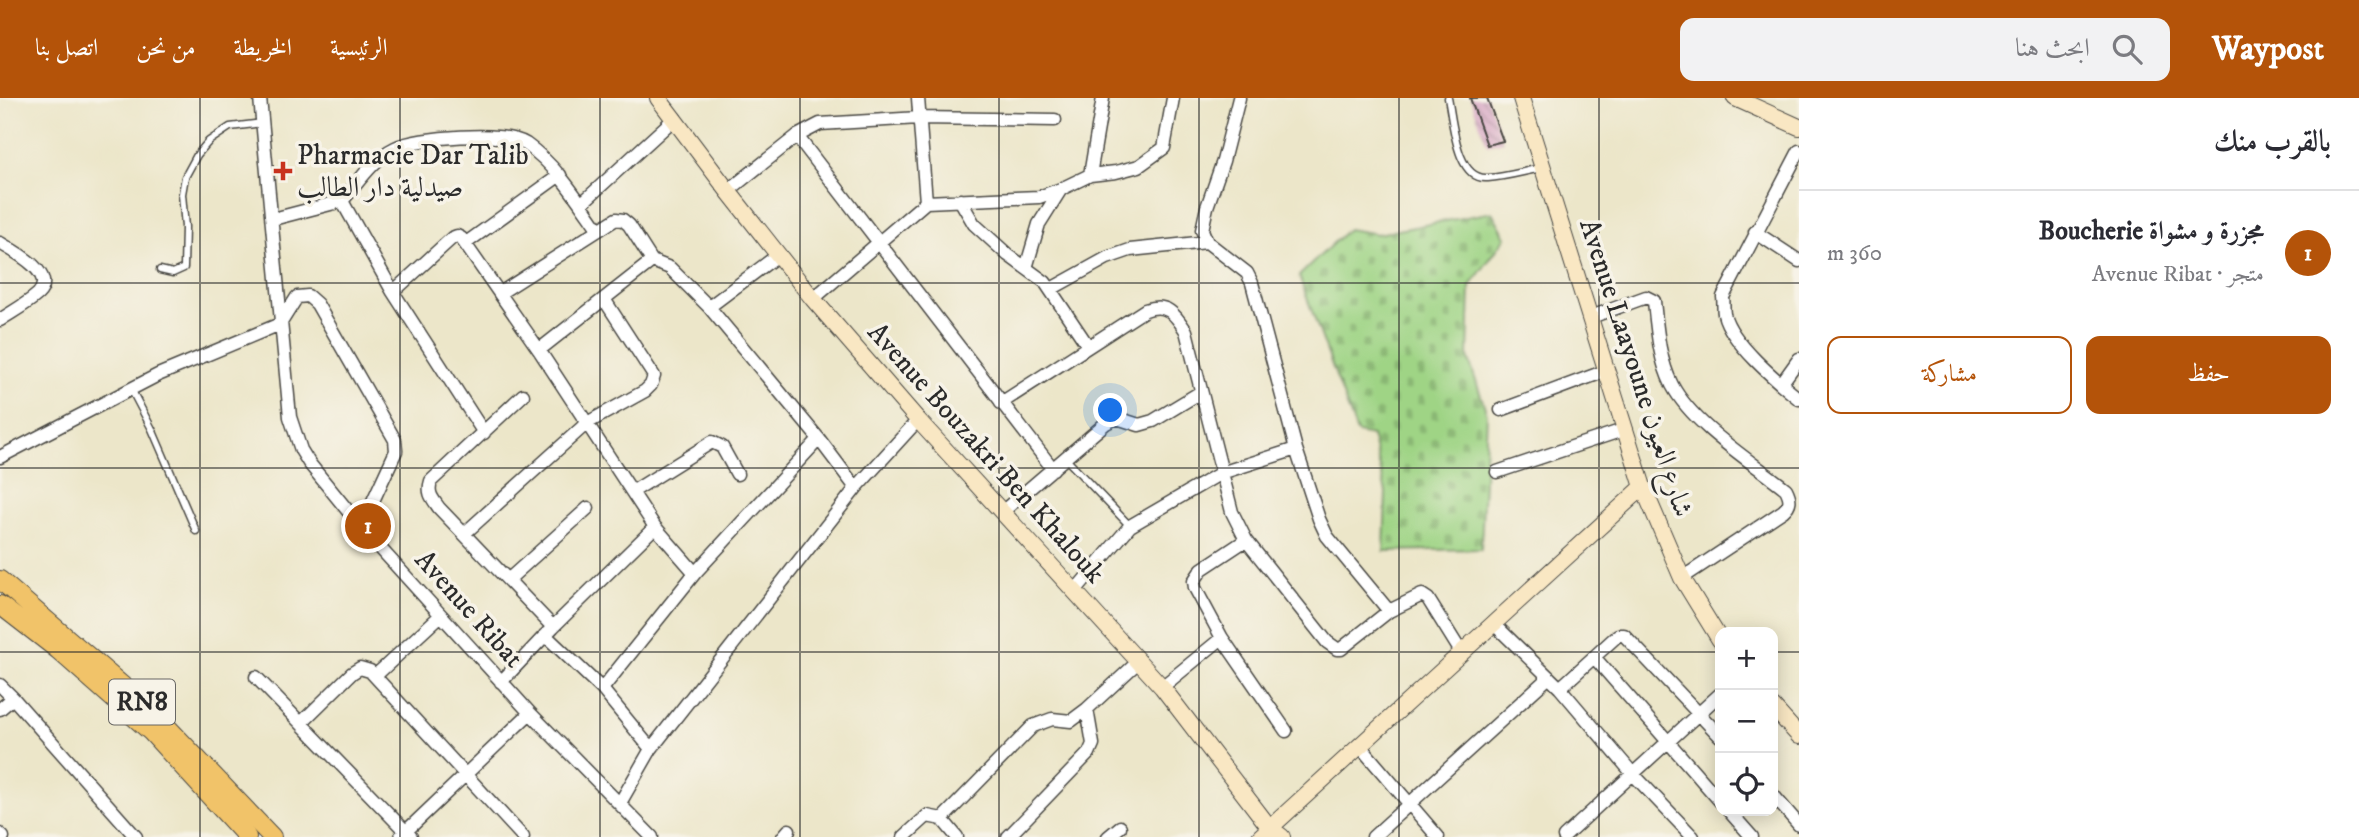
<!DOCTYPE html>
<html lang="ar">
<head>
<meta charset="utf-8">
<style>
  :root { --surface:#fff; --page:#f2f2f3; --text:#2b2b33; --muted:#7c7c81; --line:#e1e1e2; --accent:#b45309 }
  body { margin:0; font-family:"IM FELL DW Pica",Amiri,serif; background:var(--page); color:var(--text); direction:rtl }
  .controls { position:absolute; right:21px; bottom:21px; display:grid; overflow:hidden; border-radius:14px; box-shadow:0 4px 18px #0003 }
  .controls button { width:63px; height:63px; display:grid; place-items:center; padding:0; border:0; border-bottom:2px solid var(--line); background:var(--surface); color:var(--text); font:35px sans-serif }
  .you { position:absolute; left:1111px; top:313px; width:24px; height:24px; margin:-18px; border:5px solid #fff; border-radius:50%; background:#1a73e8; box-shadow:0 0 0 10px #1a73e833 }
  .badge { display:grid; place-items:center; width:46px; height:46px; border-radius:50%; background:var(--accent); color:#fff; font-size:23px; font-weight:700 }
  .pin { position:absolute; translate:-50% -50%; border:4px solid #fff; box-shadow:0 2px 7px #0006 }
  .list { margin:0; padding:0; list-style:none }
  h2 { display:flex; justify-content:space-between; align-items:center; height:91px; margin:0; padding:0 28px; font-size:30px }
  h2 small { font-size:23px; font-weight:400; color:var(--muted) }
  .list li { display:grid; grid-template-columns:46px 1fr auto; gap:21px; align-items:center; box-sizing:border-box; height:126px; padding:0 28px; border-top:2px solid var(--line) }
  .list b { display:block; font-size:26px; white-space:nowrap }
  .list p { margin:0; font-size:23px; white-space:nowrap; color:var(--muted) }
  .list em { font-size:23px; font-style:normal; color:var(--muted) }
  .actions { display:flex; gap:14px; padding:21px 28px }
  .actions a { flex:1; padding:16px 0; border:2px solid var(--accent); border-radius:14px; text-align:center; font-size:24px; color:var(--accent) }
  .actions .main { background:var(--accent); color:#fff }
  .icon { flex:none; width:38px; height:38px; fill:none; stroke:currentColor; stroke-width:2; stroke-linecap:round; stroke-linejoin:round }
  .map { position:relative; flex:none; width:1799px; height:739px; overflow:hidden; direction:ltr }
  header { display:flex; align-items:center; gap:42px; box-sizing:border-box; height:98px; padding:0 35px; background:var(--accent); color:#fff }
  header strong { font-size:33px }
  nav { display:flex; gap:38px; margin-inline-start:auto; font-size:24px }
  .search { width:490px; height:63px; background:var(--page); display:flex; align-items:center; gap:18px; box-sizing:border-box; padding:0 24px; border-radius:14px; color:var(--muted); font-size:26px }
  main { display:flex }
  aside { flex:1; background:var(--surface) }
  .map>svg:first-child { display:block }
</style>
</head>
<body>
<header>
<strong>Waypost</strong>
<div class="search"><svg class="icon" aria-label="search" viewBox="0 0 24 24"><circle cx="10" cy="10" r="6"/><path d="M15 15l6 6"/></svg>ابحث هنا</div>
<nav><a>الرئيسية</a><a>الخريطة</a><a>من نحن</a><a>اتصل بنا</a></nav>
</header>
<main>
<aside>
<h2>بالقرب منك<small></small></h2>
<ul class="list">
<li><span class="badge">1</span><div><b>مجزرة و مشواة Boucherie</b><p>متجر · Avenue Ribat</p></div><em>360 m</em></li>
</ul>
<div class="actions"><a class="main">حفظ</a><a>مشاركة</a></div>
</aside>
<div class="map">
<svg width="1799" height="739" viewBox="0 0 1799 739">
  <defs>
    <pattern id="cemetery-stones" width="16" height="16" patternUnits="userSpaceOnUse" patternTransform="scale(1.75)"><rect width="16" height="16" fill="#9fd485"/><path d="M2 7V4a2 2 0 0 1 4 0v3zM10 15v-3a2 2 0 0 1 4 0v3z" fill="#89b673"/></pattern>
    <pattern id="building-back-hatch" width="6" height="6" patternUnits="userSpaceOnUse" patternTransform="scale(1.75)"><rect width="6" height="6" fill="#d6a3c2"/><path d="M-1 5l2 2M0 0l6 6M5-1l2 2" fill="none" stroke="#ae859e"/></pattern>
  </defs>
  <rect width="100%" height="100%" fill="#f7f3e8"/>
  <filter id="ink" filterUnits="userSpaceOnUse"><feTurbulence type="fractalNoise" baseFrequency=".0143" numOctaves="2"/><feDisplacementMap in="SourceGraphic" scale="14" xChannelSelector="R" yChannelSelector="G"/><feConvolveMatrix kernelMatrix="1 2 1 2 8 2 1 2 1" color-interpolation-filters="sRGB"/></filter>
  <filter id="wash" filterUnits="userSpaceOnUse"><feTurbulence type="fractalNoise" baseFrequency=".00686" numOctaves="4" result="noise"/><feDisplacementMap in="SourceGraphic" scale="28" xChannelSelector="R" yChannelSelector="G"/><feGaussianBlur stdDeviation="1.57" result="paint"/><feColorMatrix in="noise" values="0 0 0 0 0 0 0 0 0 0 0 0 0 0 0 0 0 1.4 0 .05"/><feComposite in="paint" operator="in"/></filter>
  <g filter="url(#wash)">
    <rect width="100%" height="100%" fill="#ece6c9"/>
    <!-- cemetery -->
    <path fill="url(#cemetery-stones)" stroke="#658058" stroke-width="2" d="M1492,114L1506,139L1470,188L1468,259L1487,316L1481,451L1384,453L1386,394L1372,338L1357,335L1299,178L1348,131L1378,136Z"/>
    <g id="blocks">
      <!-- building -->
      <path fill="url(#building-back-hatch)" d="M1470,0H1487L1503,43L1487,47Z"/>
    </g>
  </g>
  <g filter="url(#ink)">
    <use href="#blocks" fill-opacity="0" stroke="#484743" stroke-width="2"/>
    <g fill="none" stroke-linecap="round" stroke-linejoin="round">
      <defs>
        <path id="lane" d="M1448,0C1453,23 1456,83 1488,80C1506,79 1525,73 1542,70
          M160,172L173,175L184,170L185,129L182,96L185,79L197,57L209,43L230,29L263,25
          M131,291L152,331L196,433
          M1066,361L1130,428"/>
        <path id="street" d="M260,0L290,319L301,352L309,365L361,429L530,615L652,739
          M918,0L926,104
          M1239,0L1223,63L1207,109L1202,132L1207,144L1247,175L1252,185L1296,351L1319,421L1327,438L1389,513
          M797,38L1053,371
          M1799,53L1723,199C1724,205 1723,211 1724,216C1731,245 1777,283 1799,301
          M1090,77L1103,0
          M728,93L797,38L820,26L919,20L1055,22
          M960,102L974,126L1008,157L1045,184L1088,248
          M342,103C357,86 374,60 395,50C417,39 505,32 526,46C557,68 577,101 599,132
          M581,106L675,20
          M273,121L342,103L393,194L452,140L457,138L461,140L539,252L655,429L553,529L501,584
          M1755,134L1799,163
          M0,145C14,153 58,176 38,196C27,206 12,214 0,222
          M466,145L560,77
          M1026,170L1039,126L1061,91
          M1051,191L1107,160L1130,152L1207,144
          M393,194L484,335
          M500,195L616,121L623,122L629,127L652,163
          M813,201L926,104L1039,99L1061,91L1090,77L1116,74L1139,68L1164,50L1173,0
          M709,209L778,157
          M1591,219L1646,199L1654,203C1657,232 1659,261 1672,287C1693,327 1751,363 1786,391C1791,401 1791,406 1783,413L1682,480
          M539,252L652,163L670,170L709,209L819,341L856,390
          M1781,286L1799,261
          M523,297L431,383C427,395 432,400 439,410L553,529
          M1001,305L1145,212C1167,204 1175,216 1186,233L1232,414L1246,442L1327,544L1337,551H1341L1389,513L1422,497L1428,501L1461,554
          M1501,312L1608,272
          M0,359L158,277L280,226L297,199L308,198L317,206L395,342L396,353L361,429
          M1497,374L1626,331
          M632,394L712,344L722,349L737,376
          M1002,414L1106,325L1117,320L1139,327L1153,323L1201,294
          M655,429L695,475
          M465,435L587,325L645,293L651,287L654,278L604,201
          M1246,442L1202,471L1194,483L1195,490L1222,540L1286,633
          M508,482L588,410
          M1074,494L1130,428L1221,375L1296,351
          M1493,525L1560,590L1633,676L1693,739
          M545,537L602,591L651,651
          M1594,559L1720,703
          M375,578L441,517
          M256,579L411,739
          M0,587L13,600
          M1162,589L1222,540
          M1560,590L1618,537H1624L1720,638
          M602,591L695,475L819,341
          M0,611L13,600L136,739
          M301,625L352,575L360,570L370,573L523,739
          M1359,647L1438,739
          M1773,697L1799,727
          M620,705L651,651L856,390L918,322
          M1729,713L1752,739
          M942,721L1033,628L1052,621L1071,623L1087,611L1138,564
          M0,736L3,739
          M400,739L530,615
          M783,739L789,732
          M904,739L927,718L942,721L957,739
          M1008,739L1089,655L1093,646L1087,611
          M1108,739L1120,729
          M1373,739L1549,579
          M1564,739L1720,596"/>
        <path id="secondary" d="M658,0L728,93L813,201L918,322L1162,589L1270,730L1282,739
          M1521,0L1643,389L1682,480L1720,542
          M1735,0L1799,29
          M1773,609L1799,638
          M1260,739L1643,389"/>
        <path id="primary" d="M0,482L152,613L272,739
          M0,507L58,552L151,634L247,739"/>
      </defs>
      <!-- lane casing -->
      <use href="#lane" stroke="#484743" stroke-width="9"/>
      <!-- street casing -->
      <use href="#street" stroke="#484743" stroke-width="15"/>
      <!-- secondary casing -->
      <use href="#secondary" stroke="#484743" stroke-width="18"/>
      <!-- primary casing -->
      <use href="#primary" stroke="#484743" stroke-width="20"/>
      <!-- lane -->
      <use href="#lane" stroke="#fff" stroke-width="6"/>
      <!-- street -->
      <use href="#street" stroke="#fff" stroke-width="12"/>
      <!-- secondary -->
      <use href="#secondary" stroke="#f9e7c3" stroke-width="16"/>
      <!-- primary -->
      <use href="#primary" stroke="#f1c369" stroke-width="18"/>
    </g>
  </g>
  <!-- grid -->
  <path fill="none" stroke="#2b2b2b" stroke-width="2" stroke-opacity="0.55" d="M200,0V739M400,0V739M600,0V739M800,0V739M999,0V739M1199,0V739M1399,0V739M1599,0V739M0,185H1799M0,370H1799M0,554H1720M1773,554H1799"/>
  <!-- markers -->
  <path fill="#c8321e" stroke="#f7f3e8" stroke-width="2.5" d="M279.5 62.5h7v7h7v7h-7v7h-7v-7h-7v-7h7z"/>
  <g text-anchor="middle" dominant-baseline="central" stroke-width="7" stroke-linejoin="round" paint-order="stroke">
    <!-- shield labels -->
    <rect fill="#f7f3e8" stroke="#686764" stroke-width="2" x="109" y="581.5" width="66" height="45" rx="5"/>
    <g font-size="26" font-weight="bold" fill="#2b2b2b">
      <text x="142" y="604">RN8</text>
    </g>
    <!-- poi labels -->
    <g font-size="28" fill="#2b2b2b" stroke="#f7f3e8" text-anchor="start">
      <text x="297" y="57">Pharmacie Dar Talib<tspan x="297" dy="32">صيدلية دار الطالب</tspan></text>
    </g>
    <!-- street labels -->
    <g font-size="28" fill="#2b2b2b" stroke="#f7f3e8">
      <text transform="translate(1636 270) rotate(72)">Avenue Laayoune شارع العيون</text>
      <text transform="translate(986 355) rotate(48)">Avenue Bouzakri Ben Khalouk</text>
      <text transform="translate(469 511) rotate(48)">Avenue Ribat</text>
    </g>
  </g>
</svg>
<div class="controls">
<button>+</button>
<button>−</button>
<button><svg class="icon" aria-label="locate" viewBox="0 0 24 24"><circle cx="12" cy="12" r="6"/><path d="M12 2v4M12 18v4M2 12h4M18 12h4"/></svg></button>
</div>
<div class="you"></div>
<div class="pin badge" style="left:368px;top:428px">1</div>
</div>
</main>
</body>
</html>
